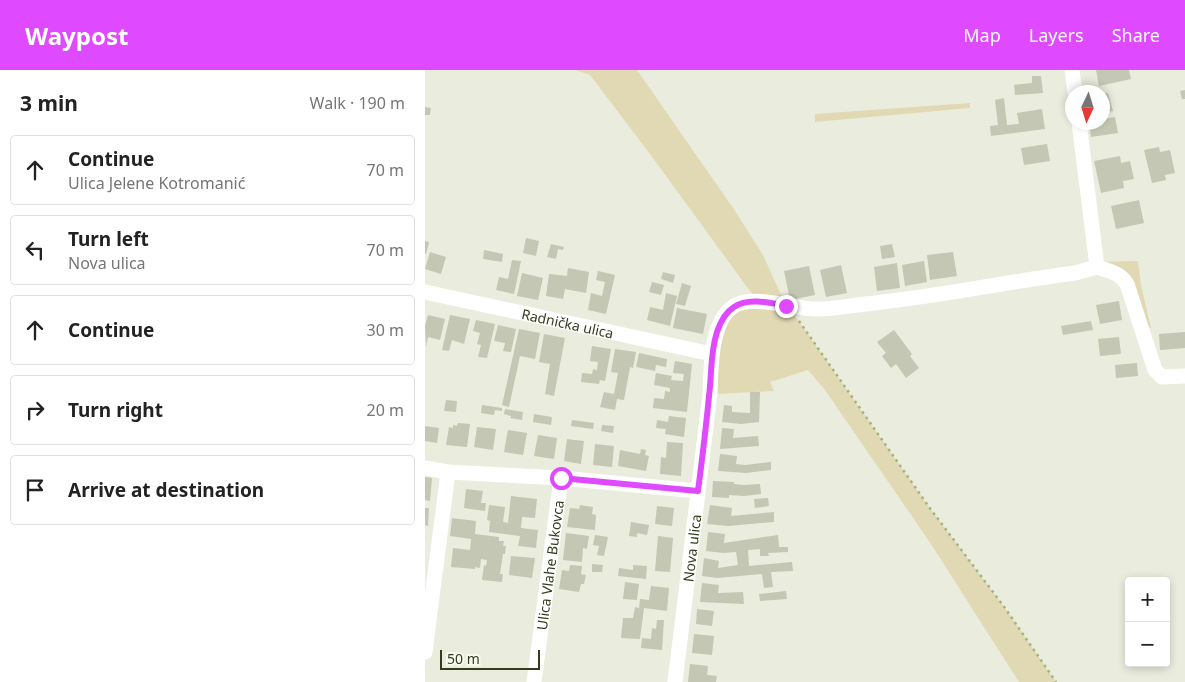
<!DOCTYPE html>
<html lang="en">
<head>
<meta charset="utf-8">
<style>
  :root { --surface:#fff; --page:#f2f2f2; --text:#222; --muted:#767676; --line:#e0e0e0; --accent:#df49ff }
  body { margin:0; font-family:"Noto Sans",sans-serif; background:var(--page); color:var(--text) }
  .controls { position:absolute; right:15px; bottom:15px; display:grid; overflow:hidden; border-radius:5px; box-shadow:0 2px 8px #0003 }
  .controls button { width:45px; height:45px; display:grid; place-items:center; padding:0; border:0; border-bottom:1px solid var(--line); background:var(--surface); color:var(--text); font:25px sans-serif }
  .compass { position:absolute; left:640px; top:15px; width:45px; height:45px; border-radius:50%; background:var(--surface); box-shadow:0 2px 8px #0003; rotate:184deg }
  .scale { position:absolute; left:15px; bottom:12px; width:100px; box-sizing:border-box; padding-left:5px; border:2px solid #333d1d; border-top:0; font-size:14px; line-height:18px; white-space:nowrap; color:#333d1d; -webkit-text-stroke:4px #f7f8ef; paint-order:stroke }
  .stop { position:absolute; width:15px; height:15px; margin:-11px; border:4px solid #df49ff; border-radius:50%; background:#fff }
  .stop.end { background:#df49ff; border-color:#fff; box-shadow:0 1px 5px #0008 }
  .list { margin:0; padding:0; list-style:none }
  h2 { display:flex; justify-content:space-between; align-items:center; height:65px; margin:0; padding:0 20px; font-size:21px }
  h2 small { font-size:16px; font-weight:400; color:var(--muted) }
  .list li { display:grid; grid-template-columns:32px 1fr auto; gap:15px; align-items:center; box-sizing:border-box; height:70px; margin:0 10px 10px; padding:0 10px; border:1px solid var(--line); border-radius:5px }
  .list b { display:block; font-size:19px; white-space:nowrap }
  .list p { margin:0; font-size:16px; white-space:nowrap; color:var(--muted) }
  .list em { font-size:16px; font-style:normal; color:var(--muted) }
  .icon { flex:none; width:28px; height:28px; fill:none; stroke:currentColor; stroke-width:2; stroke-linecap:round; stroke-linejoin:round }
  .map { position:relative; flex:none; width:760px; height:612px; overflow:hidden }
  header { display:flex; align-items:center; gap:30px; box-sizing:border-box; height:70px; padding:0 25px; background:var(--accent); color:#fff }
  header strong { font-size:24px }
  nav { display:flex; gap:28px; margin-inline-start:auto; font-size:18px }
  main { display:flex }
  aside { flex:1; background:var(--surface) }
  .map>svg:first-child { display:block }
</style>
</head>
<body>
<header>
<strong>Waypost</strong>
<nav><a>Map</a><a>Layers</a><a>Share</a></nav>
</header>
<main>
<aside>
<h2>3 min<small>Walk · 190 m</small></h2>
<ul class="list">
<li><svg class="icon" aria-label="ahead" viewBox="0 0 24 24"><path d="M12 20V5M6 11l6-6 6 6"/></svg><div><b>Continue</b><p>Ulica Jelene Kotromanić</p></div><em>70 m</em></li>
<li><svg class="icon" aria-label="left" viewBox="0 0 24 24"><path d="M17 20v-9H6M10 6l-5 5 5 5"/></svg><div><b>Turn left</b><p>Nova ulica</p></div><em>70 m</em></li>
<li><svg class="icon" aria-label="ahead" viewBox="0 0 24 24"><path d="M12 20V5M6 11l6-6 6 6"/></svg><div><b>Continue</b></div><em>30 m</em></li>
<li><svg class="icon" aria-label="right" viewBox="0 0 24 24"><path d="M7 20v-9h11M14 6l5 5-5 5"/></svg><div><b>Turn right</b></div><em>20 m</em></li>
<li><svg class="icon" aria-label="arrive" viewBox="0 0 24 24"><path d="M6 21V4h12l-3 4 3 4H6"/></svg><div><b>Arrive at destination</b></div></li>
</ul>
</aside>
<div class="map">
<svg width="760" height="612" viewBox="0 0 760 612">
  <rect width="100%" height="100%" fill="#eaecde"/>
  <!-- green -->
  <path fill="#e0d9b4" d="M150,0H212L308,138L338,185L361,236L373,250L504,437L580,538L631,612H594L506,474L400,320L383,300L345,312L349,321L289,324C291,304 292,257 308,245C315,240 325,236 333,232L222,80L165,5Z
    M545,33V38L390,52V44Z
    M713,191L716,215L726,258L718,259L702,214L671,192Z"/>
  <!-- building -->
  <path fill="#c3c7b3" d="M671,0H704L706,9L674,16Z
    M607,6H616L618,23L590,25L589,15L607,13Z
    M760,20V29H757L755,21Z
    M683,23L688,41L678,43V24Z
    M579,28L582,55L594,54L592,43L617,39L620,59L566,66L565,56L573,55L570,30Z
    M0,37L6,38L5,45H0Z
    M690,47L693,63L666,67L664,52H678V49Z
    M622,74L625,91L599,95L596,78Z
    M734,77L735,82L745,80L750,103L740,105L741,110L727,113L719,80Z
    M695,86L696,93L705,91L709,109L698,111L699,118L676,123L669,91Z
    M714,130L719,153L691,159L686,136Z
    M101,168L114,171L111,186L98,183Z
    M0,171L4,172L1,184H0Z
    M126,174L139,177L138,180L133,179L131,189L122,187Z
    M467,174L470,187L457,189L455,176Z
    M59,180L78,184L77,192L58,189Z
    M5,182L21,187L16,204L0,199Z
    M528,182L532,206L505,210L502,185Z
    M87,190L96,191L89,224L71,220L74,207L83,209Z
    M499,191L502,212L480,216L477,195Z
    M472,193L475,218L452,221L449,197Z
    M416,195L422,223L401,227L395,200Z
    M384,196L390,225L365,230L359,201Z
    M143,198L164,202L161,223L140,219L138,229L121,226L124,204L142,206Z
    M173,201L190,205L181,244L163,240L166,223L177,226L180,212L171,210Z
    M238,202L250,205L248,213L236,209Z
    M97,203L118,208L113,230L92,226Z
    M227,212L239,215L236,225L224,222Z
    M257,213L266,216L260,236L251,234Z
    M241,223L252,226L245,256L222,250L225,237L238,240Z
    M694,231L697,250L675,254L671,235Z
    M252,238L282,244L278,264L248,258Z
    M3,245L20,249L15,270L3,267L1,277L0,256Z
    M25,245L45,249L39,274L27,270L24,281L17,280Z
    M51,250L70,254L62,288L53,287L56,275L52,274L55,263L48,261Z
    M666,251L668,260L638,265L636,256Z
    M73,255L91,259L86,282L78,281L80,273L69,271Z
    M94,259L115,263L110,289L95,286L84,337L77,335Z
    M469,260L487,284L485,286L494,298L481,308L471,294L466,298L457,286L461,283L452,272Z
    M760,262V278L735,280L734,264Z
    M119,264L140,268L129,326L120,324L125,294L114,292Z
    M694,267L696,284L675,286L673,269Z
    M167,276L186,279L180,311L175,310L174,314L156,312L157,303L167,304L168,299L172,300L173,292L165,291Z
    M190,279L211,282L208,298L205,297L199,330L192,329L190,340L175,337L179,322L189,324L193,303L186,302Z
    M214,283L242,289L241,297L231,295L230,301L211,297Z
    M250,291L267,294L262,342L228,338L229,328L239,329L240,321L245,322V318L229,315L231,303L247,306L246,310L258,311L259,304L248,303Z
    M712,293L713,306L691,308L690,295Z
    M325,322H335L334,352L316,354L297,352L299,335L307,336V342L325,343Z
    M21,330L32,331L31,342L19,341Z
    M57,335L77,338V341L70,340L69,345L56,343Z
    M80,339L98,342L97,350L85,348L86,346L79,344Z
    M109,344L127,347L126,355L108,352Z
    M244,346L261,348L259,367L240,364L241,359L231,358L232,350L243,352Z
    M147,350L169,353L168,359L146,356Z
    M33,353L45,354L42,377L21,375L24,357L28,358V355L32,356Z
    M177,355L189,356L188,363L176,361Z
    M0,356L14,358L12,373L0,371Z
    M52,357L71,359L68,380L49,377Z
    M297,358L309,359L308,368L333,366L334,376L295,379Z
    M83,360L102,363L98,385L79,382Z
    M113,365L132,368L129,389L109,386Z
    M142,369L159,371L156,394L139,391Z
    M242,372L258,373L256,406L235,404L236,387L241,388Z
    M170,374L189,376L187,397L168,395Z
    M216,379L221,380L220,385L224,386L221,401L193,396L195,380L215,384Z
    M295,384L312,386L311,394L320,395L346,392V400L321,403L293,401Z
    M0,407L7,408L5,431L0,430Z
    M288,411L309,412V414L319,415L335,414L336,424L319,426L304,425V428L287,427Z
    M41,419L58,421L56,433H61L60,441L39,438Z
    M86,426L112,429L110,448L97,447L96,458L113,460L111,478L93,476L95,466L64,462L65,451L62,450L64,435L80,437L78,452L83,453Z
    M343,428L344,436L330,438L329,429Z
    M155,435L168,437L167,444L171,445L170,460L142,457L145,438L154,439Z
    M285,435L307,438L306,446L349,442V452L303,456L282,454Z
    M232,436L249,438L247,456L230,454Z
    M0,438H4L3,456L0,455Z
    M27,448L51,451L50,464L74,467V471H79L78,476H81L80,484H78L75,504H78L77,512L57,510L59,495L61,496L62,490L56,489L55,498L50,497V499L26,497L28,478L45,480L46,469L25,466Z
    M206,452L224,455L222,465L212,463V467L204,466Z
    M283,462L300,464L299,473L353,465L354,477H363V482L343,483L344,486H335V479L323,480L324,496L367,492L368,501L346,502L348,517L339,518L337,504L292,508L277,506L279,488L294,491L293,498L313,495L311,482L298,483L281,481Z
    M141,463L164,466L162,479L158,478L157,492L138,490Z
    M170,465L183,467L179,486L172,485L174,476L168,475Z
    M233,466L248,468L245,502L230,501Z
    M86,486L110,488L107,508L84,505Z
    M167,494L178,495L177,502H167Z
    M145,495L157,496L156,504L161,505L159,514H156L154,522L134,519L137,500L144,501Z
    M208,495L222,496L221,509L193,506L194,498L208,500Z
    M200,512L214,514L212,530L198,529Z
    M277,513L294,515L293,523L318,522L319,534L275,532Z
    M226,516L244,518L242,541L219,538L215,569L196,568L198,548H208L210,537L214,538L215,529L224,530Z
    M361,521L362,529L335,531L334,524Z
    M272,539L289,541L287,556L271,554Z
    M232,550H239L237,580L216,578L217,568L226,569L227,558L231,559Z
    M269,564L289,566L287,585L267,583Z
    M265,594L283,596L282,605L292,606L291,612H263Z"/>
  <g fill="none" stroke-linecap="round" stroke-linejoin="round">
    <!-- path -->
    <path stroke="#a4b37a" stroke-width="2.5" stroke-dasharray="2.5 4" stroke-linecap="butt" d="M374,251L504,437L580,538L631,612"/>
    <!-- minor -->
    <g stroke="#fff" stroke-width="15">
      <path d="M647,0L650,22"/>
      <path d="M672,197C684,201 695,203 702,214L730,300L737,307L760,306"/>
      <path id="s1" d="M0,222L287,284"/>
      <path d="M0,398L23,402L136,408L273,421"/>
      <path d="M0,582L23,402"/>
      <path id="s2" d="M109,612L136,408"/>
      <path id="s3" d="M250,612L285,324C286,299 285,251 309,236C329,224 369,239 391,239C408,239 424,236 440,234C511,227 580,212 650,203L672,197L654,52"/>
    </g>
  </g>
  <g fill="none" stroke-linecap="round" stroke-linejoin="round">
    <!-- route -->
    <path stroke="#df49ff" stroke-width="6" d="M136,408L273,421C277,390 281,358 284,326C287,304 285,283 292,262C295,253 301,242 309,237C323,227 346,233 361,236"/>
  </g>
  <g text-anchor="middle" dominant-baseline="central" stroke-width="4" stroke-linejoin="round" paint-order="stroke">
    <!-- street labels -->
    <g font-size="14" fill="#333d1d" stroke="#f7f8ef">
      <text stroke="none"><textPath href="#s1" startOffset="146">Radnička ulica</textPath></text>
      <text stroke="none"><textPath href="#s3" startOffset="135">Nova ulica</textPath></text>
      <text stroke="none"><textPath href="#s2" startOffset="118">Ulica Vlahe Bukovca</textPath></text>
    </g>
  </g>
</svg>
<div class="controls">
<button>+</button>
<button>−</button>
</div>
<svg class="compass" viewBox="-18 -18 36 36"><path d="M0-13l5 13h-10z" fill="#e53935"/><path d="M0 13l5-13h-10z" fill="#767676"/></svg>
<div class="scale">50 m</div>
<div class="stop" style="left:136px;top:408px"></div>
<div class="stop end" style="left:361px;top:236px"></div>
</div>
</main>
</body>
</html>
